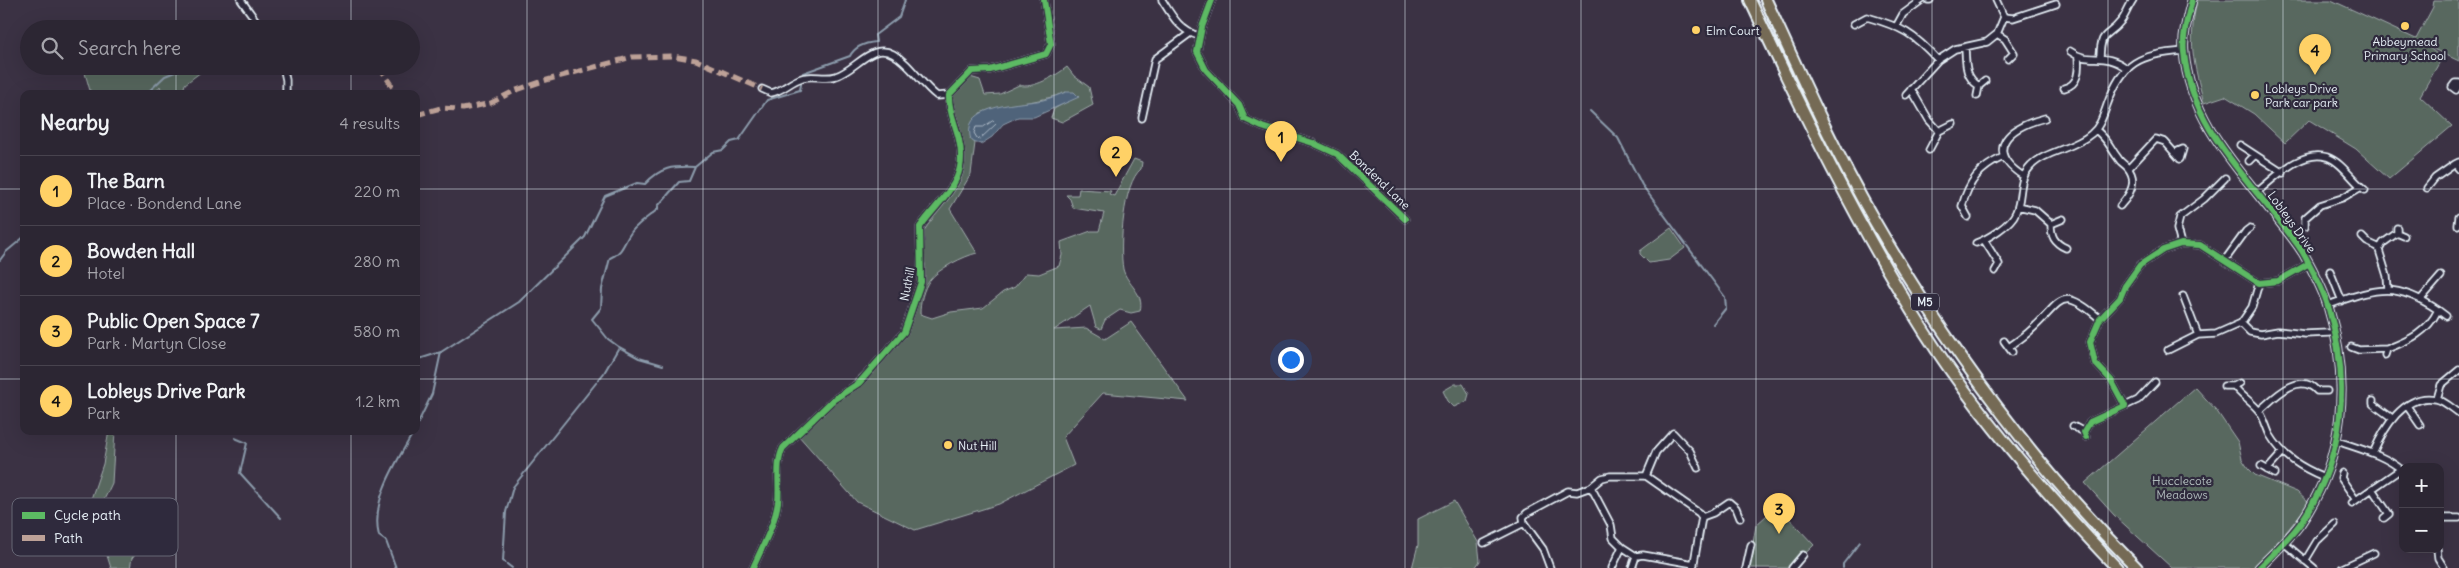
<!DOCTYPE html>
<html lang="en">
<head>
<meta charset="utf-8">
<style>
  :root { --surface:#2c2633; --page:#342e3b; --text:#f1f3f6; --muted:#a6a5ac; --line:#48434e; --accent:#ffd166 }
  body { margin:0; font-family:Delius,sans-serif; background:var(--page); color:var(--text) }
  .controls { position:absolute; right:15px; bottom:15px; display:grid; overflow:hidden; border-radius:10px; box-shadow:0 5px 20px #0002 }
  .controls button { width:45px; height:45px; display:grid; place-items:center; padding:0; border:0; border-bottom:1px solid var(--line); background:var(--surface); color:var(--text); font:25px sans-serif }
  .you { position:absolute; left:1290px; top:359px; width:18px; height:18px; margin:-12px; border:4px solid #fff; border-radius:50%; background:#1a73e8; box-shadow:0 0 0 8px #1a73e833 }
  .badge { display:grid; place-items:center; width:32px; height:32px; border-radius:50%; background:var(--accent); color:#111; font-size:16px; font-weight:700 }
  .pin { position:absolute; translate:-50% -41px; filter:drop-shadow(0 1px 2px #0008) }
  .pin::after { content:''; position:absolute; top:26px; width:18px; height:15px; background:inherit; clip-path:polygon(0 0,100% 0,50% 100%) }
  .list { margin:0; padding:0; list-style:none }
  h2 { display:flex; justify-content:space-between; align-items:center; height:65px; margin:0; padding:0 20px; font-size:21px }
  h2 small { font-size:16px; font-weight:400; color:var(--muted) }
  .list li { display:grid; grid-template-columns:32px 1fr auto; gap:15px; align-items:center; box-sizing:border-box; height:70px; padding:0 20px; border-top:1px solid var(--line) }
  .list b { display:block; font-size:19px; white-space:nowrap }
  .list p { margin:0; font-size:16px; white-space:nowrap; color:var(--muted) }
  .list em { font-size:16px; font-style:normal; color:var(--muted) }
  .icon { flex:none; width:28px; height:28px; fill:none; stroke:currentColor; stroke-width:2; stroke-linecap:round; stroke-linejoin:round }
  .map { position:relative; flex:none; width:2459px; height:568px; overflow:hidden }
  .search { position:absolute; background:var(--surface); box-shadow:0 5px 20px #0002; left:20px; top:20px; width:400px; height:55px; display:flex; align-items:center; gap:12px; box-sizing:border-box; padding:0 18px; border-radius:28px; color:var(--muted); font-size:19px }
  .panel { position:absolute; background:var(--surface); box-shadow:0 5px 20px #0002; left:20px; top:90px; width:400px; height:345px; border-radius:10px }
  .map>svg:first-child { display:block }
</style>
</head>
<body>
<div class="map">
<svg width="2459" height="568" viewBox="0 0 2459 568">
  <rect width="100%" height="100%" fill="#3b3244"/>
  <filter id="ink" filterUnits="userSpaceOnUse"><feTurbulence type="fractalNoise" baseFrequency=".02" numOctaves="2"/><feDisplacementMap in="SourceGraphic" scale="10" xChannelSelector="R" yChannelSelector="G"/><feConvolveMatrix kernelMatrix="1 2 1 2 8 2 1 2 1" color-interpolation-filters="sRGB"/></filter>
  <g filter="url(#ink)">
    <!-- green -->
    <path fill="#59685f" stroke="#a0acac" d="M2197,0H2331L2416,39L2433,7L2434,0H2459V61L2427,46L2442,58L2420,96L2452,126L2389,179L2356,149L2309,120L2285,143L2254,114L2225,96L2204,103C2193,60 2188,44 2197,0Z
      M83,66H103L122,72L126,66H149L154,71L160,66H209L185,84L182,94H163L160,86L155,94H91Z
      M1067,67L1074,76L1089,87L1093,105L1062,122L1051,118L1054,109L1070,100L1066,92C1038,104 1008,102 980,113L970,139L975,143L971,174L950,209L977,253C964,256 938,269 930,280C923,289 920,303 920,314L932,318L951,312L983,308L1003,292L1015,287L1026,273L1039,274L1059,266L1062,255L1061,242L1091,231H1099L1104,213L1073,208L1070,199L1066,195H1078L1079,189L1111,191L1109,194L1114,196L1134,159L1142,162L1141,169C1123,183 1119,247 1123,269C1127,285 1145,293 1140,311L1131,313L1120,310L1105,320L1101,329L1096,327L1090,306L1054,330L1086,328L1105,339L1131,322L1188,401L1103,393L1063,437L1074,465L999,504L915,530L857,502L798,435L904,332L922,285L925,265L920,238C930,216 964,190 964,166C964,152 962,137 959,124C956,114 952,108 952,98L970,77L980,80L985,95L1000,94L1019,85C1032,90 1057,75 1067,67Z
      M1671,228L1685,248L1669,260L1649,263L1640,254V251Z
      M1455,384H1463L1469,394L1467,401L1454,407L1448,401L1443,391Z
      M2195,387L2216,410L2238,442L2242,459L2248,468L2255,475L2297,492L2309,503L2258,568H2172L2114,515L2085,483Z
      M109,431H115L112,483L102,504L120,515L145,541L132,558L130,568H111L90,502L103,464Z
      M1454,501L1478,542L1480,561L1475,568H1412L1418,545V519Z
      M1776,507L1784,513L1814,545L1790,568H1749L1756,525Z"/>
    <!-- water -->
    <path fill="#4f637a" stroke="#8c9cac" d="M1066,92H1074L1079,97L1034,117H1018L1003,124L992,137L981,144C975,143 971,142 970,136C963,103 1024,104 1043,100C1051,98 1058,95 1066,92Z"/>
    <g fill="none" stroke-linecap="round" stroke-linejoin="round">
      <!-- shore -->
      <path stroke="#abb8c6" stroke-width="1" d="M993,121L996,124L980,139L977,138L974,133L976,127H983Z"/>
      <!-- stream -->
      <path stroke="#8c9cac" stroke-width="2" d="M146,94L165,76L190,66
        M1590,111L1618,138L1642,185L1725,297L1726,308L1713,324
        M0,260L6,252L24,237
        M619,347L639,358L663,365
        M416,360L441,352L519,302L585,237L605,196L637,183L645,184C661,167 672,166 695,167
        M416,427L432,394L441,352
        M235,438L247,443L240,473L281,518
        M396,568L386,541L379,536C370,500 397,462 414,431
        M512,568L503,561L506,512L513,487L604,373L619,347L608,339L592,319L601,308L602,289L610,258C626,252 624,236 637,226C643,220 651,215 658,209V206L679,182L689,181L695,167L713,152L723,150L731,142L739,140L767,100L800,90L803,73L850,56C855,46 865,43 876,42L875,35L899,17L905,0
        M1843,568V564L1860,542"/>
      <defs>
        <path id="street" d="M241,0L262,29
          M1162,0C1172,16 1180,31 1199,36
          M1212,0L1202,27L1197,52L1206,70L1239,105L1245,119L1262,127L1313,143L1337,154L1405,219
          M1928,0H1930
          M2004,17L2013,18L2056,4
          M1854,24L1867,17C1902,27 1913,33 1938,60
          M1897,25L1903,14L1922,0
          M1997,34L2005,39L2014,53L2008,59
          M1965,47C1966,62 1964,77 1979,86
          M2070,51C2088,65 2105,51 2126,68
          M2100,57C2101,29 2107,39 2121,21C2126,15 2128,7 2133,0
          M283,66L286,80V94
          M2459,83H2455L2452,87L2456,90L2459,85
          M2064,88C2079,85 2079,70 2078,57
          M762,89L771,93C783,91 791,81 802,78C812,74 825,80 836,76C856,70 871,42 893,54C910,63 921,84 937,96L949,95
          M1911,89L1929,120L1939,131L1929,150
          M1906,95L1938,60L1955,49L1987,42L1997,34L2004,17L1996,0
          M1977,96L1979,86L1985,81
          M1142,118L1155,59L1189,34
          M2096,130C2111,143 2108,145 2118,158C2120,162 2124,164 2127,167C2139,181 2130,195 2120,206
          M1939,131L1953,124
          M2240,145L2283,173
          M2176,152L2183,149L2180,159
          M2249,161L2255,155
          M2459,162L2455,164L2459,169
          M2129,168L2156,139L2165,142L2180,159
          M2023,176C1982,149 2010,127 2045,118
          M2427,188L2435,178L2455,164
          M2257,192C2275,178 2301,149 2327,157C2342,162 2353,181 2365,190
          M2018,206L2035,210L2051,224C2051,236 2054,243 2066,248
          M1968,217L1962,206C1969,181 1979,168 2003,157
          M2051,224L2063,219
          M2458,225L2459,217
          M2305,226V218L2320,205L2342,198L2361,187
          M2397,228V233L2404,236
          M2362,237L2367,242L2380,248
          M1984,240L1999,264L1995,271
          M1976,243C1987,239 2011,225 2016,212C2023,196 2017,180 2031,166C2045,151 2074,149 2091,134C2100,127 2103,116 2107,105C2123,61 2139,55 2184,51
          M2181,244L2177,229L2180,217L2204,199L2225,178
          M2225,260L2246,231L2250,228
          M2330,271L2342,301
          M2388,289L2387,276L2379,250L2383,243L2397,233
          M2183,296L2198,335
          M2421,299L2441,276
          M2328,305C2375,289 2394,280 2438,310C2427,333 2409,340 2387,349L2385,355
          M2438,310L2446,316
          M2241,323L2250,332L2261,334L2278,331L2305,334L2329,333
          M2004,341L2012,352
          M2009,347C2016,342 2025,336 2031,330C2062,303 2059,283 2100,319
          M2351,347L2359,350L2387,349
          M2168,350L2198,335L2216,334L2241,323L2252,307L2259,283
          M2224,386H2234L2240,383
          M2234,386C2241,396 2251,401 2259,411C2264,417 2266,427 2270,435C2283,457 2302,468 2324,477
          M2437,399L2441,385L2459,370
          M2373,401V404L2392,418
          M2125,406L2138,400L2155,382
          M2407,406L2420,425
          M2259,411C2273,399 2299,370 2317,391H2327
          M2073,426L2084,432
          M2086,437L2084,432L2090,422L2125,406L2111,380L2095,363L2090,342L2100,319L2120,298L2125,286L2140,265L2163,250L2181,244L2200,245L2259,283L2278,281L2308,264
          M2337,441C2360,449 2385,455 2403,471
          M2373,453C2383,430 2404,392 2436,399C2443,400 2452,408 2459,413
          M2261,466L2275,474
          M2267,470L2283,452
          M2342,473L2341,478L2356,500
          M1591,487L1611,525L1613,538L1622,547L1636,556
          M2352,503L2372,489
          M1702,517L1713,513L1729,502L1736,508L1740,518
          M2384,518L2389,514L2372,489L2401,469
          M2440,518H2459
          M1524,523L1523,517L1527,513L1568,491L1577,492L1591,487L1602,478L1610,476H1646
          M1524,523L1543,549L1550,568
          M1484,543L1524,523
          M2284,543L2314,568
          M2437,549L2438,558L2443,566
          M2305,561L2317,541L2335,524
          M753,568C762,547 775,524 778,502C780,484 775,464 783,448L833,400L859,383L904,332L921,282L920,227C941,197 969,182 959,140C956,125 948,110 949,95L972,71L990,70L1046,54L1051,44L1044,0
          M1612,568L1622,547
          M1632,568L1636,556L1643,555L1694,564
          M1693,568L1702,517L1699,513L1646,476L1656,452L1673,433L1690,451L1698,468
          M1746,568L1751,545
          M1792,568L1803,555
          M2342,568L2374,553"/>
        <path id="secondary" d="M2192,0C2188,16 2182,36 2184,52C2190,120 2237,167 2277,218C2286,230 2299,244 2306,258C2314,273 2323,289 2328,306C2351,380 2345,459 2300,524C2288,540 2273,554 2259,568"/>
        <path id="highway" d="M1750,0C1803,113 1857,225 1924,331C1978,416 2047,495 2117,568
          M1766,0C1800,74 1833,149 1874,220C1947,347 2033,464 2137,568"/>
      </defs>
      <!-- street casing -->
      <use href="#street" stroke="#e8f1f8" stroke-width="9"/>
      <!-- secondary casing -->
      <use href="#secondary" stroke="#e8f1f8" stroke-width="11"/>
      <!-- highway casing -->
      <use href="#highway" stroke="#e8f1f8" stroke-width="14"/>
      <!-- street -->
      <use href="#street" stroke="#2f2a3d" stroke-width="5.5"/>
      <!-- secondary -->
      <use href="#secondary" stroke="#2f2a3d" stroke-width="8"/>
      <!-- highway -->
      <use href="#highway" stroke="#746b55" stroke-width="10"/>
      <!-- quiet -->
      <path stroke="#bda197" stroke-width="5" stroke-dasharray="10 5" stroke-linecap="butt" d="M379,66L397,94
        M416,115L441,108L463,109L491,103L514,91L543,81L632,57L673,56L696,60L762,89"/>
      <defs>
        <path id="cycleway" d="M1212,0L1202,27L1197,52L1206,70L1239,105L1245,119L1262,127L1313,143L1337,154L1405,219
          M2192,0C2188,16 2182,36 2184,52C2190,120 2237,167 2277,218C2286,230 2299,244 2306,258C2314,273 2323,289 2328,306C2351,380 2345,459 2300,524C2288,540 2273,554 2259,568
          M2086,437L2084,432L2090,422L2125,406L2111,380L2095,363L2090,342L2100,319L2120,298L2125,286L2140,265L2163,250L2181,244L2200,245L2259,283L2278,281L2308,264
          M753,568C762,547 775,524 778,502C780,484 775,464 783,448L833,400L859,383L904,332L921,282L920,227C941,197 969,182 959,140C956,125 948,110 949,95L972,71L990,70L1046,54L1051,44L1044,0"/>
      </defs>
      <!-- cycleway casing -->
      <use href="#cycleway" stroke="#2f2a3d" stroke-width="9"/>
      <!-- cycleway -->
      <use href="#cycleway" stroke="#5cba63" stroke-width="6"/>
    </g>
  </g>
  <!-- grid -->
  <path fill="none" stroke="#e8f1f8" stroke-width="1" stroke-opacity="0.55" d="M176,0V29M351,0V29M527,0V568M703,0V568M878,0V568M1054,0V568M1230,0V568M1405,0V568M1581,0V568M1756,0V568M1932,0V568M2108,0V568M2283,0V568M176,66V94M351,66V94M0,189H24M416,189H2459M0,379H24M416,379H2459M176,431V568M351,431V568"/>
  <!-- markers -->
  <g fill="#ffd166" stroke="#2f2a3d" stroke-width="2">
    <circle cx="2405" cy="26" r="5"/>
    <circle cx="1696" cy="30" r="5"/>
    <circle cx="2255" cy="95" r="5"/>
    <circle cx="948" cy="445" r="5"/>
  </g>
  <g text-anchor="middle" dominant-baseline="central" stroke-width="4.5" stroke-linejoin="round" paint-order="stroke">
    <!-- shield labels -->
    <rect fill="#2f2a3d" stroke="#b0b5c0" stroke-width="1" x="1911" y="293.5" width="28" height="17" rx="4"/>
    <g font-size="11" font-weight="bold" fill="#e8f1f8">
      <text x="1925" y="302">M5</text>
    </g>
    <!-- poi labels -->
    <g font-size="12" fill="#e8f1f8" stroke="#2f2a3d" text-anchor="start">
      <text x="1706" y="30">Elm Court</text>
      <text x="2405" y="41" text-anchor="middle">Abbeymead<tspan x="2405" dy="14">Primary School</tspan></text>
      <text x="2265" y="88">Lobleys Drive<tspan x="2265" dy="14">Park car park</tspan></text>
      <text x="958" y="445">Nut Hill</text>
    </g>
    <!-- street labels -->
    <g font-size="12" fill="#e8f1f8" stroke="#2f2a3d">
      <text transform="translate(1380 180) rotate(44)">Bondend Lane</text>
      <text transform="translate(2292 222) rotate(54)">Lobleys Drive</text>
      <text transform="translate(907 284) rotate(-79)">Nuthill</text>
    </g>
    <!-- park labels -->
    <g font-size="12" fill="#afbabb" stroke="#2f2a3d">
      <text x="2182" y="480">Hucclecote<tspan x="2182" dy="14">Meadows</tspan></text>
    </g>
  </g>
  <!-- legend -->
  <rect x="12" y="498" width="166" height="58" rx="8" fill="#2f2a3d" stroke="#666675" stroke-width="1"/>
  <rect x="22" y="512" width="23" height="7" fill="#5cba63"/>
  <rect x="22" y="535" width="23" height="6" fill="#bda197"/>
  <g font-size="14" fill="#e8f1f8">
    <text x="54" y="520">Cycle path</text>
    <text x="54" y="543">Path</text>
  </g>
</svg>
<div class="controls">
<button>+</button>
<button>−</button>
</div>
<div class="you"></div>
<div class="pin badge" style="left:1281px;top:162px">1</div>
<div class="pin badge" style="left:1116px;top:177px">2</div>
<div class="pin badge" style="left:1779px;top:534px">3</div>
<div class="pin badge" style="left:2315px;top:75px">4</div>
<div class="search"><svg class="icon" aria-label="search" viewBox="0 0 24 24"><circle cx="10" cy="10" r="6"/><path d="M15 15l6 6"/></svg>Search here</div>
<section class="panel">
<h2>Nearby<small>4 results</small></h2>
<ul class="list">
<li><span class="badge">1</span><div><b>The Barn</b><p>Place · Bondend Lane</p></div><em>220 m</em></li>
<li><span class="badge">2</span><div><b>Bowden Hall</b><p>Hotel</p></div><em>280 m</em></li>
<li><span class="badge">3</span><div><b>Public Open Space 7</b><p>Park · Martyn Close</p></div><em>580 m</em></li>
<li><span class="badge">4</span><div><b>Lobleys Drive Park</b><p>Park</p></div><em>1.2 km</em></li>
</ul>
</section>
</div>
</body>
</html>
